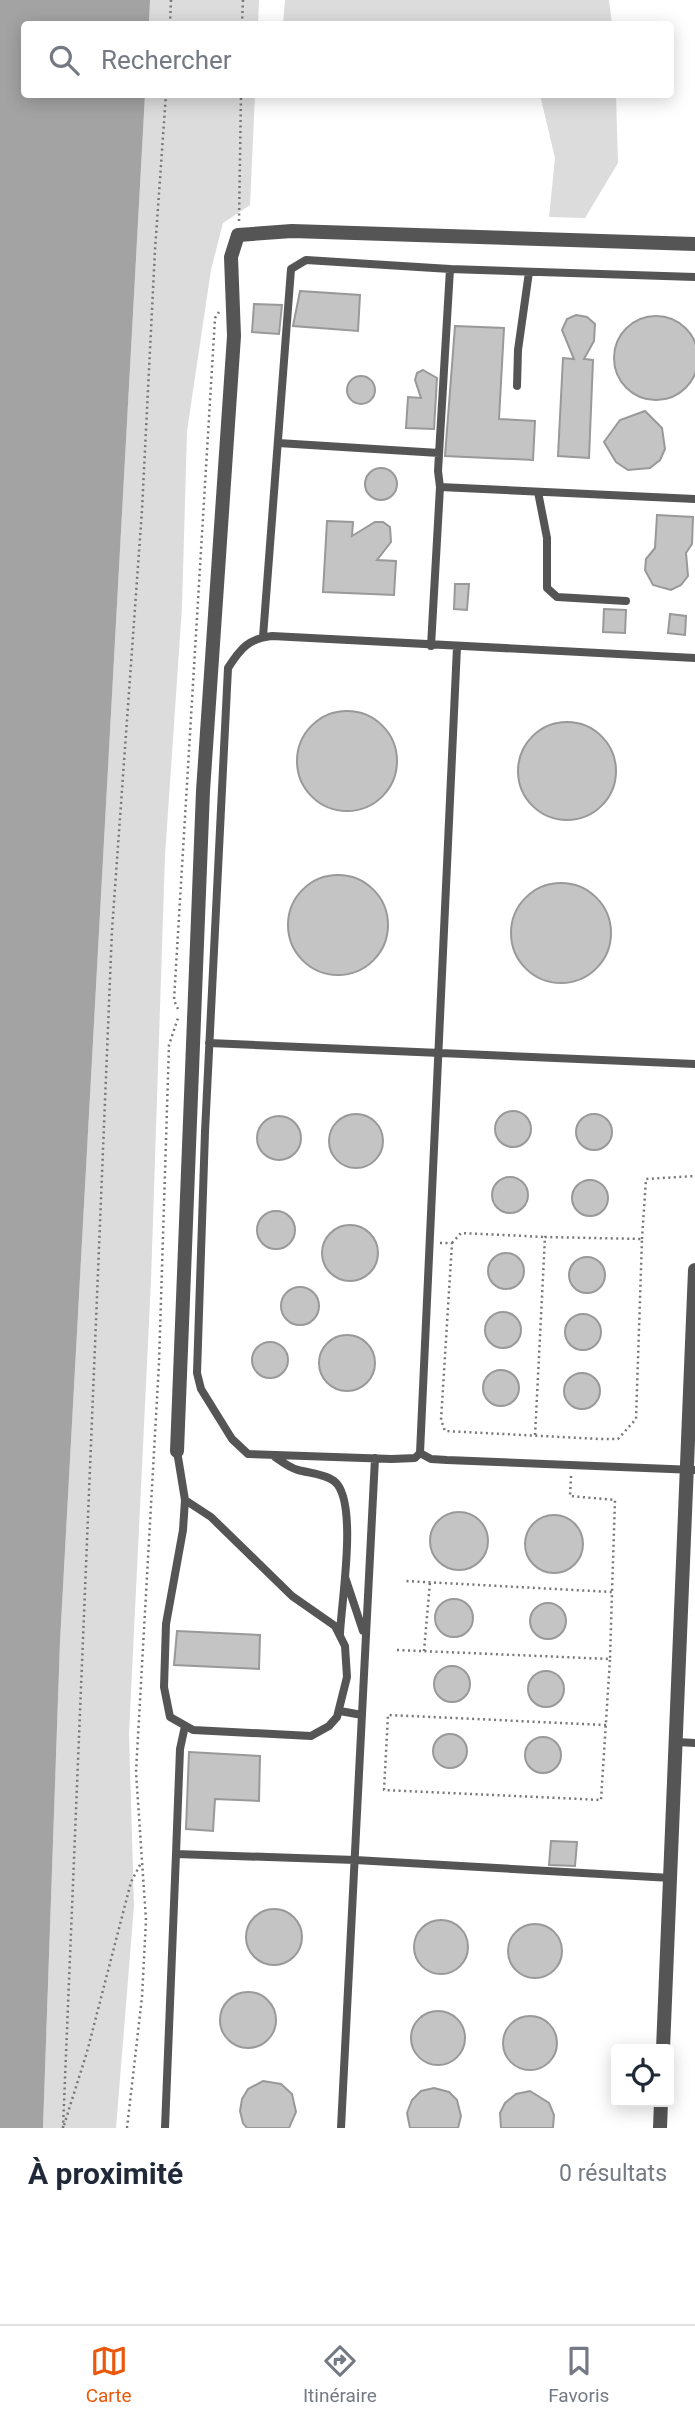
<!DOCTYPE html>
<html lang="fr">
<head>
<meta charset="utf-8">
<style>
  :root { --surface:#fff; --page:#f6f6f7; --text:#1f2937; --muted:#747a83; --line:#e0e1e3; --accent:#ea580c }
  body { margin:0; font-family:Roboto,sans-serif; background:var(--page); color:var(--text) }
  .controls { position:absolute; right:21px; bottom:21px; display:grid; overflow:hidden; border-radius:7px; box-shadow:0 4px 18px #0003 }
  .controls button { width:63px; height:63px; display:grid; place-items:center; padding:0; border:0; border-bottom:2px solid var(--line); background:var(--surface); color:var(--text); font:35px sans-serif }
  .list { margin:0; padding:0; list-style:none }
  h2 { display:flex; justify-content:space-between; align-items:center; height:91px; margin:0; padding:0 28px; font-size:30px }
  h2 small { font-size:23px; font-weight:400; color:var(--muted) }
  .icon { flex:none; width:38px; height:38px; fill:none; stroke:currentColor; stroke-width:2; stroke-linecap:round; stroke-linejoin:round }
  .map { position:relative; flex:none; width:695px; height:2128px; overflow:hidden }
  .search { position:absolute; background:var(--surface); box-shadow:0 4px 18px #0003; left:21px; right:21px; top:21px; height:77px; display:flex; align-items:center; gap:18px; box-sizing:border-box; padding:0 24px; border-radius:7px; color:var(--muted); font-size:26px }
  .sheet { height:196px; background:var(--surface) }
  nav { display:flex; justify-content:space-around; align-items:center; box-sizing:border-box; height:98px; border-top:2px solid var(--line); background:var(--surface); font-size:19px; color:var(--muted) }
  nav a { display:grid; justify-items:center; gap:4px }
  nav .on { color:var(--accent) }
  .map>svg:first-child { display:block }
</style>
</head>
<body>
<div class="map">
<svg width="695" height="2128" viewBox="0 0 695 2128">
  <rect width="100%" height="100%" fill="#fff"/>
  <!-- green -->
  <path fill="#dcdcdc" d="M150,0H259L258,24H149Z
    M285,0H609L612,24H283Z
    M145,95H255L250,205L223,223L211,270L187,431L182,607L165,856L151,1281L129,1734L134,1906L116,2128H43L60,1642Z
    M540,95H616L618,163L585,218L549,217L555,158Z"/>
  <!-- water -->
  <path fill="#a3a3a3" d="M0,0H150L149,24H24V94L145,95L60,1642L43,2128H0Z"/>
  <!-- building -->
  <path fill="#c4c4c4" stroke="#999" stroke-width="2" d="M300,291L360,295L358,331L293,326Z
    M254,304L282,305L279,334L252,332Z
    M576,315L587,317L595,324L594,341L584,359L593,360L589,458L558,456L563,358L574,359L562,330L567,319Z
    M614 358a42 42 0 1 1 84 0a42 42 0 1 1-84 0Z
    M455,326L504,328L499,419L535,421L533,460L445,456Z
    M423,370L437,378L434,429L406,428L408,397L421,398L415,380L417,373Z
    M347 390a14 14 0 1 1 28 0a14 14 0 1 1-28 0Z
    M645,411L662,428L665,449L660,460L650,468L628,470L616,462L604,442L620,420Z
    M365 484a16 16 0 1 1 32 0a16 16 0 1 1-32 0Z
    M657,515L693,517L692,544L686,553L688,576L681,585L671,590L653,585L645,570L646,559L655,548Z
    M327,521L353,522L352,536L375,522H383L390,527L391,542L377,560L396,561L394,595L323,592Z
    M455,584H469L467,610L454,609Z
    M604,609L626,610L625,633L603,632Z
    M670,614L686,616L685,635L668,633Z
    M297 761a50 50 0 1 1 100 0a50 50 0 1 1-100 0Z
    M518 771a49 49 0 1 1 98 0a49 49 0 1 1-98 0Z
    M288 925a50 50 0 1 1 100 0a50 50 0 1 1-100 0Z
    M511 933a50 50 0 1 1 100 0a50 50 0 1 1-100 0Z
    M495 1129a18 18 0 1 1 36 0a18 18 0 1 1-36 0Z
    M329 1141a27 27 0 1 1 54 0a27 27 0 1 1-54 0Z
    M576 1132a18 18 0 1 1 36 0a18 18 0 1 1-36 0Z
    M257 1138a22 22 0 1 1 44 0a22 22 0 1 1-44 0Z
    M492 1195a18 18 0 1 1 36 0a18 18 0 1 1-36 0Z
    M572 1198a18 18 0 1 1 36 0a18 18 0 1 1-36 0Z
    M257 1230a19 19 0 1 1 38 0a19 19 0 1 1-38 0Z
    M322 1253a28 28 0 1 1 56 0a28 28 0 1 1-56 0Z
    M488 1271a18 18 0 1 1 36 0a18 18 0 1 1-36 0Z
    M569 1275a18 18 0 1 1 36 0a18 18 0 1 1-36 0Z
    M281 1306a19 19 0 1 1 38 0a19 19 0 1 1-38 0Z
    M485 1330a18 18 0 1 1 36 0a18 18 0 1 1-36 0Z
    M565 1332a18 18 0 1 1 36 0a18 18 0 1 1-36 0Z
    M319 1363a28 28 0 1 1 56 0a28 28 0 1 1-56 0Z
    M252 1360a18 18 0 1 1 36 0a18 18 0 1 1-36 0Z
    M483 1388a18 18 0 1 1 36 0a18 18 0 1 1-36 0Z
    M564 1391a18 18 0 1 1 36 0a18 18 0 1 1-36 0Z
    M430 1541a29 29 0 1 1 58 0a29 29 0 1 1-58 0Z
    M525 1544a29 29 0 1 1 58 0a29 29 0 1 1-58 0Z
    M435 1618a19 19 0 1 1 38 0a19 19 0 1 1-38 0Z
    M530 1621a18 18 0 1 1 36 0a18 18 0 1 1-36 0Z
    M177,1631L260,1635L259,1669L174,1665Z
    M434 1684a18 18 0 1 1 36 0a18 18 0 1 1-36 0Z
    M528 1689a18 18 0 1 1 36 0a18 18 0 1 1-36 0Z
    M433 1751a17 17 0 1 1 34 0a17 17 0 1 1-34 0Z
    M525 1755a18 18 0 1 1 36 0a18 18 0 1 1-36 0Z
    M189,1752L260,1756L259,1801L215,1799L213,1831L186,1829Z
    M551,1841L577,1842L575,1866L549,1865Z
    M246 1937a28 28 0 1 1 56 0a28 28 0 1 1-56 0Z
    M414 1947a27 27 0 1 1 54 0a27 27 0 1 1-54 0Z
    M508 1951a27 27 0 1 1 54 0a27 27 0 1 1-54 0Z
    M220 2020a28 28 0 1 1 56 0a28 28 0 1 1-56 0Z
    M411 2038a27 27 0 1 1 54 0a27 27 0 1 1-54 0Z
    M503 2043a27 27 0 1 1 54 0a27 27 0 1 1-54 0Z
    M263,2081L281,2084L292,2094L296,2112L289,2128H247L243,2123L240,2111L242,2099L248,2089Z
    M434,2088L449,2092L457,2100L461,2116L458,2128H410L407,2113L412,2100L421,2091Z
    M530,2091L549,2103L554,2115L553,2128H501L500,2113L505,2103L516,2094Z"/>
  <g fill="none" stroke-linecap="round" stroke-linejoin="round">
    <!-- path -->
    <path stroke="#777" stroke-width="2.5" stroke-dasharray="2 3.5" stroke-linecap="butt" d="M170,24L171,0
      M242,24L243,0
      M239,221L241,94
      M178,1009L174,1000L215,318L219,312
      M642,1239L646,1179L695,1176
      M440,1243H452L441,1420L445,1431L600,1439H618L636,1419L642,1239L545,1237L535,1436
      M452,1243L461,1233L545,1237
      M571,1476L570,1496L615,1500L612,1592
      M397,1650L610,1659L612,1592L405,1581
      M424,1651L430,1582
      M606,1725L388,1715L384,1790L601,1800L610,1659
      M64,2125L87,2052L131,1882L141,1863
      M63,2128L112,930L142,510L155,250L166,94
      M127,2128L142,1997L146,1920L136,1772L159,1363L169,1045L178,1018"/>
    <!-- lane -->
    <path stroke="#555" stroke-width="8" d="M517,386L518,350L529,272
      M278,443L439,453
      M440,487L438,471L450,269L695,277
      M538,492L547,538V588L557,597L626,601
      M263,637L291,269L306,260L450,269
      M431,646L440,487L695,499
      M209,1043L695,1064
      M177,1451L185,1500L183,1530L166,1624L164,1687L170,1717L193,1730L311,1736L329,1726L337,1717L347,1677L345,1646L335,1626L292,1596L211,1517L185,1500
      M420,1453L415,1458L392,1459L248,1454L232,1439L201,1389L197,1373L205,1132L228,668C240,649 249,638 272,636L695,658
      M420,1453L457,647
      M420,1453L431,1459L447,1460L695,1470
      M275,1457C282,1462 290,1468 298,1470C309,1473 325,1474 334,1481C359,1500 341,1603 340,1634
      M345,1577L363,1631
      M340,1711L362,1715
      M677,1742L695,1743
      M176,1854L180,1749L185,1726
      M165,2128L176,1854L355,1860L671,1878
      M341,2128L375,1458"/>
    <!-- street -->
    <path stroke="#555" stroke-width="14" d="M177,1451L203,791L234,336L231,257L238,235L292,231L695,244
      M663,2049L695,1270
      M660,2128L661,2102"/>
  </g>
</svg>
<div class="controls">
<button><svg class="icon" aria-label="locate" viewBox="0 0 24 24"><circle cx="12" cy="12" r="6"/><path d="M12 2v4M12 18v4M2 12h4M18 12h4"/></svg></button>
</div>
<div class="search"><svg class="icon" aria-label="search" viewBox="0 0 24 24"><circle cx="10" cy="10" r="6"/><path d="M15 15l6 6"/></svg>Rechercher</div>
</div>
<section class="sheet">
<h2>À proximité<small>0 résultats</small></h2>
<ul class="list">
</ul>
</section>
<nav>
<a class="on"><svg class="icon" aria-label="map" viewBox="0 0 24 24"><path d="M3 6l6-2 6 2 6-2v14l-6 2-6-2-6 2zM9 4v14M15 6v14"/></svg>Carte</a>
<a><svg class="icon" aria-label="directions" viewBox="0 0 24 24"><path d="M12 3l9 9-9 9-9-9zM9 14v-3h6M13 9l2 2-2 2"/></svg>Itinéraire</a>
<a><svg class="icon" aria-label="saved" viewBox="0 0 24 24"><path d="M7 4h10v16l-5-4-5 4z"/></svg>Favoris</a>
</nav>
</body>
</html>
